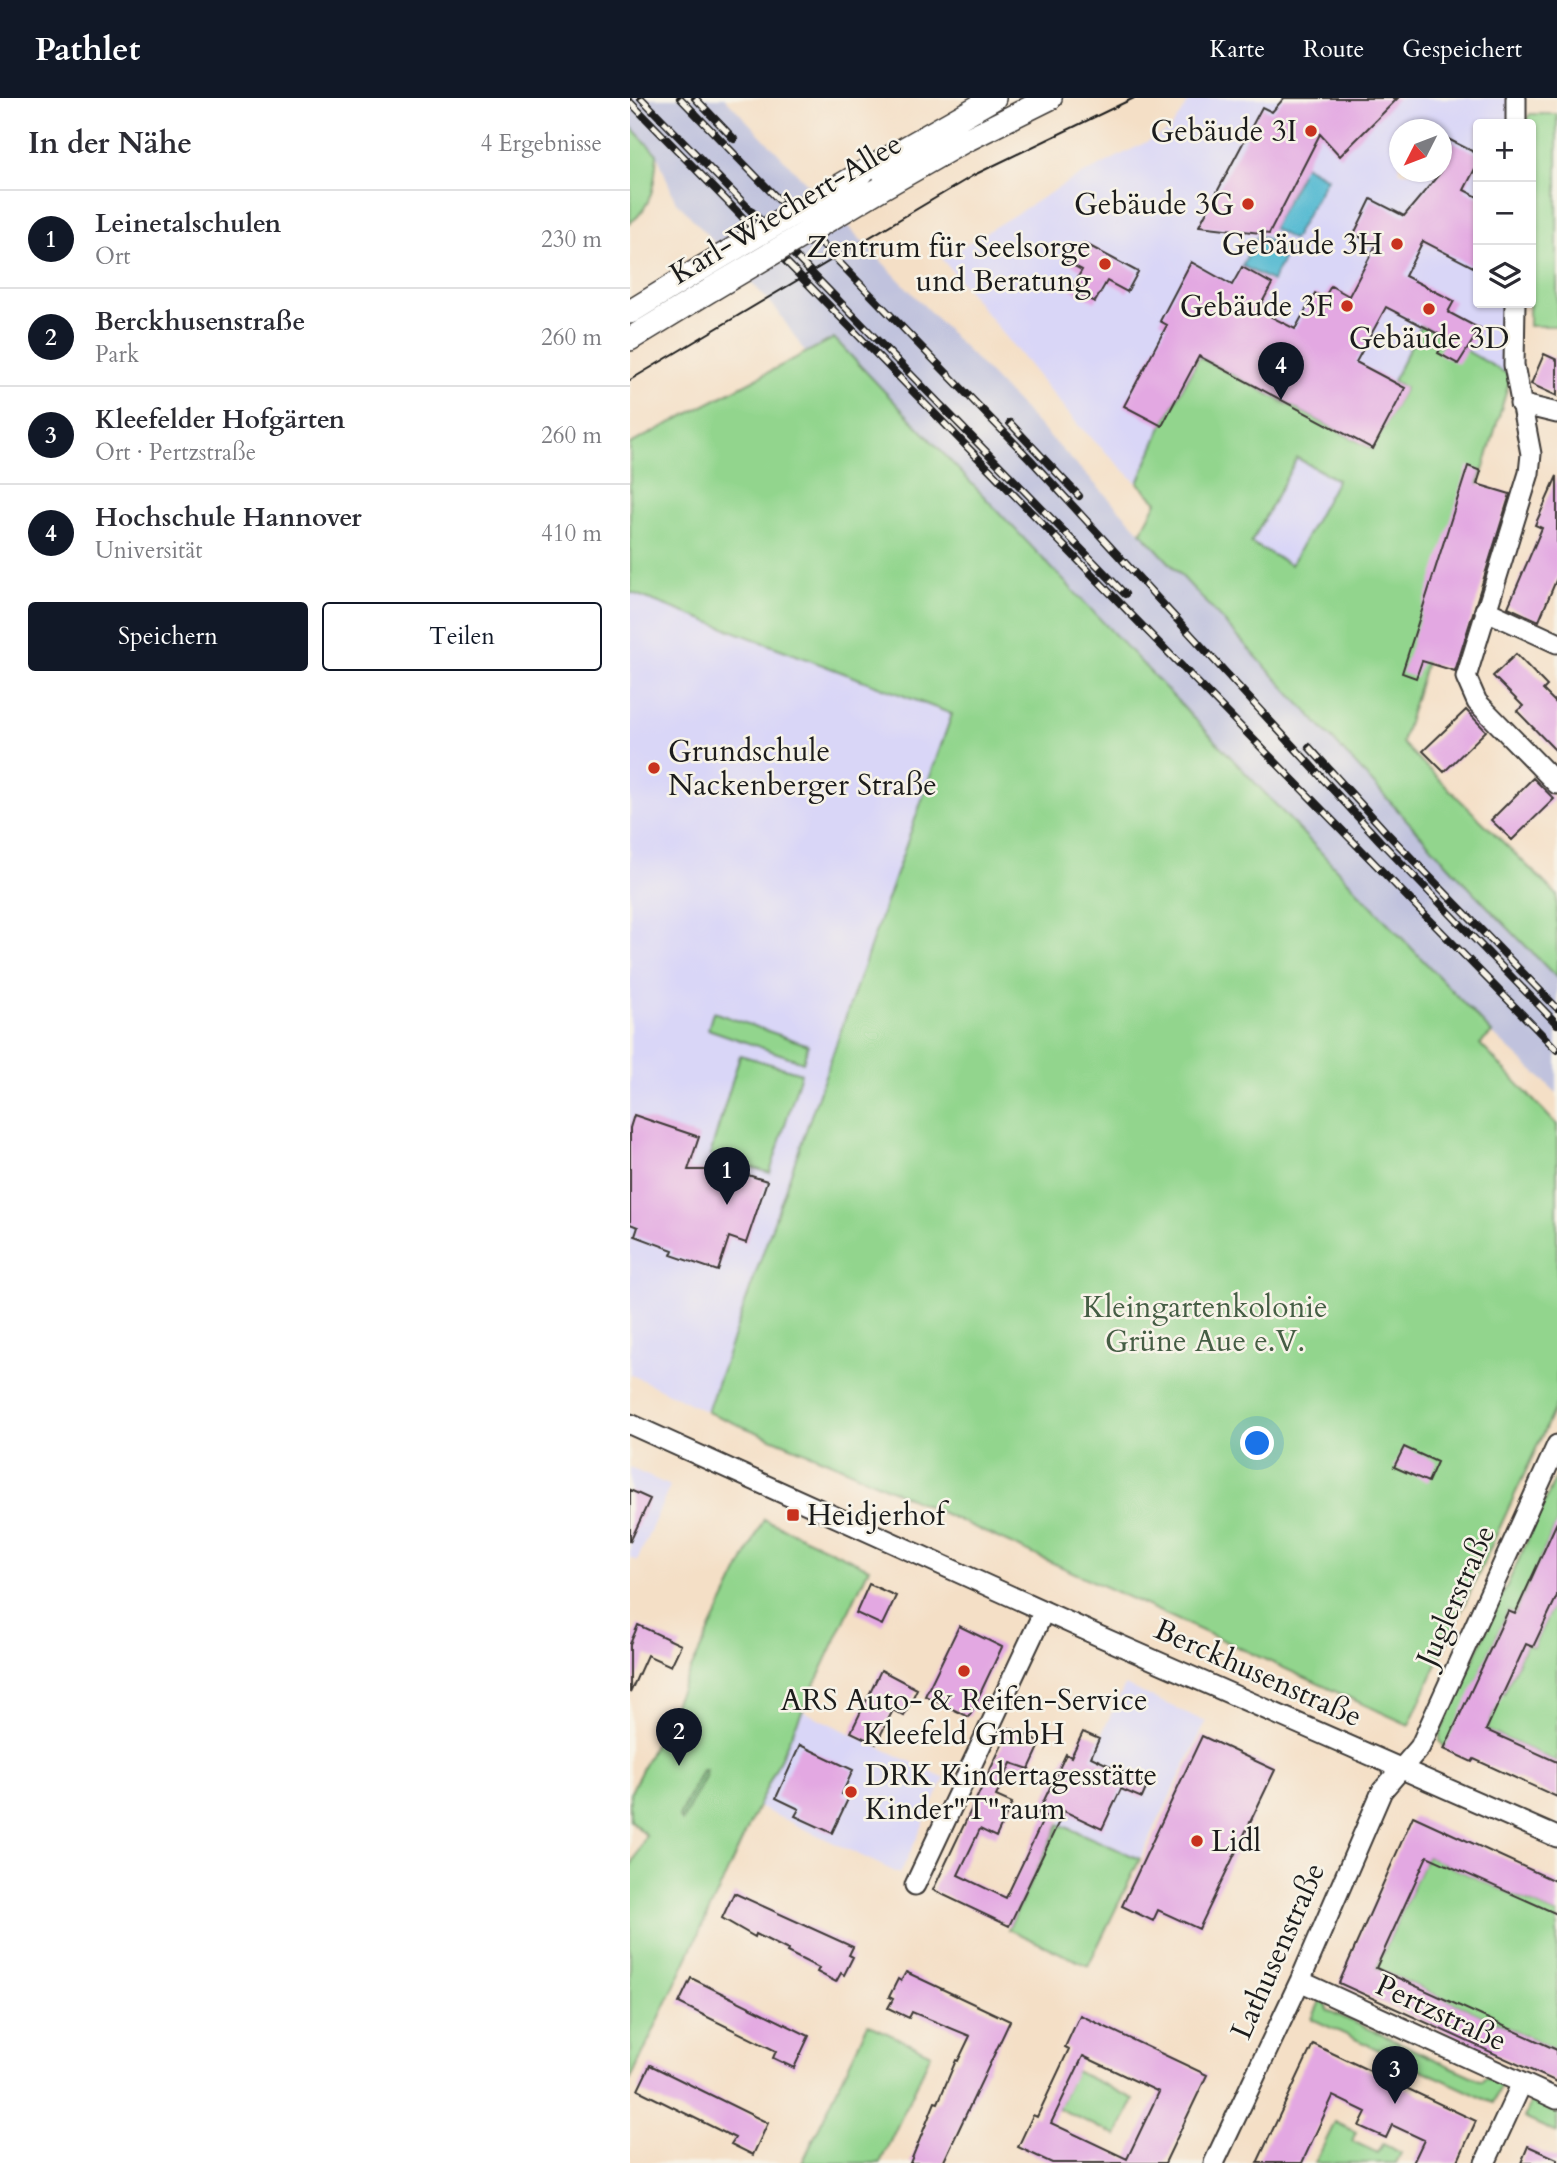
<!DOCTYPE html>
<html lang="de">
<head>
<meta charset="utf-8">
<style>
  :root { --surface:#fff; --page:#f7f7f7; --text:#2b2b33; --muted:#7c7c81; --line:#e1e1e2; --accent:#111827 }
  body { margin:0; font-family:Cardo,serif; background:var(--page); color:var(--text) }
  .controls { position:absolute; right:21px; top:21px; display:grid; overflow:hidden; border-radius:7px; box-shadow:0 2px 5px #0004 }
  .controls button { width:63px; height:63px; display:grid; place-items:center; padding:0; border:0; border-bottom:2px solid var(--line); background:var(--surface); color:var(--text); font:35px sans-serif }
  .compass { position:absolute; left:759px; top:21px; width:63px; height:63px; border-radius:50%; background:var(--surface); box-shadow:0 2px 5px #0004; rotate:228deg }
  .you { position:absolute; left:628px; top:1346px; width:24px; height:24px; margin:-18px; border:5px solid #fff; border-radius:50%; background:#1a73e8; box-shadow:0 0 0 10px #1a73e833 }
  .badge { display:grid; place-items:center; width:46px; height:46px; border-radius:50%; background:var(--accent); color:#fff; font-size:23px; font-weight:700 }
  .pin { position:absolute; translate:-50% -58px; filter:drop-shadow(0 2px 4px #0008) }
  .pin::after { content:''; position:absolute; top:37px; width:24px; height:21px; background:inherit; clip-path:polygon(0 0,100% 0,50% 100%) }
  .list { margin:0; padding:0; list-style:none }
  h2 { display:flex; justify-content:space-between; align-items:center; height:91px; margin:0; padding:0 28px; font-size:30px }
  h2 small { font-size:23px; font-weight:400; color:var(--muted) }
  .list li { display:grid; grid-template-columns:46px 1fr auto; gap:21px; align-items:center; box-sizing:border-box; height:98px; padding:0 28px; border-top:2px solid var(--line) }
  .list b { display:block; font-size:26px; white-space:nowrap }
  .list p { margin:0; font-size:23px; white-space:nowrap; color:var(--muted) }
  .list em { font-size:23px; font-style:normal; color:var(--muted) }
  .actions { display:flex; gap:14px; padding:21px 28px }
  .actions a { flex:1; padding:16px 0; border:2px solid var(--accent); border-radius:7px; text-align:center; font-size:24px; color:var(--accent) }
  .actions .main { background:var(--accent); color:#fff }
  .icon { flex:none; width:38px; height:38px; fill:none; stroke:currentColor; stroke-width:2; stroke-linecap:round; stroke-linejoin:round }
  .map { position:relative; flex:none; width:927px; height:2065px; overflow:hidden }
  header { display:flex; align-items:center; gap:42px; box-sizing:border-box; height:98px; padding:0 35px; background:var(--accent); color:#fff }
  header strong { font-size:33px }
  nav { display:flex; gap:38px; margin-inline-start:auto; font-size:24px }
  main { display:flex }
  aside { flex:1; background:var(--surface) }
  .map>svg:first-child { display:block }
</style>
</head>
<body>
<header>
<strong>Pathlet</strong>
<nav><a>Karte</a><a>Route</a><a>Gespeichert</a></nav>
</header>
<main>
<aside>
<h2>In der Nähe<small>4 Ergebnisse</small></h2>
<ul class="list">
<li><span class="badge">1</span><div><b>Leinetalschulen</b><p>Ort</p></div><em>230 m</em></li>
<li><span class="badge">2</span><div><b>Berckhusenstraße</b><p>Park</p></div><em>260 m</em></li>
<li><span class="badge">3</span><div><b>Kleefelder Hofgärten</b><p>Ort · Pertzstraße</p></div><em>260 m</em></li>
<li><span class="badge">4</span><div><b>Hochschule Hannover</b><p>Universität</p></div><em>410 m</em></li>
</ul>
<div class="actions"><a class="main">Speichern</a><a>Teilen</a></div>
</aside>
<div class="map">
<svg width="927" height="2065" viewBox="0 0 927 2065">
  <rect width="100%" height="100%" fill="#f7f3e8"/>
  <filter id="ink" filterUnits="userSpaceOnUse"><feTurbulence type="fractalNoise" baseFrequency=".0143" numOctaves="2"/><feDisplacementMap in="SourceGraphic" scale="14" xChannelSelector="R" yChannelSelector="G"/><feConvolveMatrix kernelMatrix="1 2 1 2 8 2 1 2 1" color-interpolation-filters="sRGB"/></filter>
  <filter id="wash" filterUnits="userSpaceOnUse"><feTurbulence type="fractalNoise" baseFrequency=".00686" numOctaves="4" result="noise"/><feDisplacementMap in="SourceGraphic" scale="28" xChannelSelector="R" yChannelSelector="G"/><feGaussianBlur stdDeviation="1.57" result="paint"/><feColorMatrix in="noise" values="0 0 0 0 0 0 0 0 0 0 0 0 0 0 0 0 0 1.4 0 .05"/><feComposite in="paint" operator="in"/></filter>
  <g filter="url(#wash)">
    <rect width="100%" height="100%" fill="#f4dfc6"/>
    <!-- built -->
    <path fill="#d9d6f7" fill-rule="evenodd" d="M561,0H886V26H848V205H885L884,267L772,645L448,327L312,161L438,84L540,32ZM769,32H811V74H769Z
      M0,494L322,615L77,1314L0,1276Z
      M0,1370L40,1388L7,1463L0,1459Z
      M495,1587L576,1624L510,1761L429,1726Z
      M173,1613L315,1680L270,1776L128,1709Z"/>
    <!-- industrial -->
    <path fill="#c0c2dd" d="M0,0H95L511,434L845,796L927,880V995L862,935L204,240L175,254L147,212L45,102L27,56L0,28Z"/>
    <!-- green -->
    <path fill="#92d58d" stroke="#577854" stroke-width="2" fill-rule="evenodd" d="M900,16H927V228H899L901,26H893Z
      M0,28L27,56C25,83 23,109 0,125Z
      M791,227L881,278L772,645L927,797V880L845,796L511,434L527,404L508,385L532,328L569,259L742,351L775,290L763,283ZM667,360L707,382L661,467L621,445Z
      M204,240L862,935L850,946L927,1027V1305L779,1627L205,1366L77,1314L322,616L0,494V346Z
      M83,914L178,947L173,964L78,931Z
      M110,957L171,975L140,1075L80,1057Z
      M927,1377V1425L885,1516L878,1513L847,1582L874,1595L896,1546L903,1549L927,1498V1664L856,1632L864,1614L815,1650L810,1643V1635Z
      M134,1421L239,1470L0,1983V1771L16,1737L0,1722V1696Z
      M429,1726L510,1761L458,1868L378,1831Z
      M797,1758L927,1816V1952L746,1870Z
      M690,1903L697,1907V1912L852,1983L856,1979L872,1986L863,2005L682,1921Z
      M238,1926L301,1956L250,2065H172Z
      M445,1973L504,2001L487,2038L428,2010Z
      M902,2001L927,2016V2035L894,2020Z
      M705,2024L726,2034L722,2043L748,2055L753,2046L771,2055L766,2065H685Z"/>
    <!-- forest -->
    <path fill="#75b678" stroke="#48694a" stroke-width="2" d="M72,1672H76L75,1679L52,1723L49,1718Z"/>
    <!-- water -->
    <path fill="#53b9d1" stroke="#386a76" stroke-width="2" d="M666,63L697,80L663,142L642,130L671,76L662,71Z
      M628,137L658,152L642,183L612,168Z"/>
    <g id="blocks">
      <!-- building -->
      <path fill="#e3a8e2" fill-rule="evenodd" d="M654,0H768L710,58L690,36L639,136L569,128L632,9L642,14Z
        M818,41L848,56V65L834,92L848,99V158L843,169L793,143L775,178L824,203L818,214L850,231L828,266L808,255L816,240L756,209L726,264L775,290L743,351L569,258L532,328L494,308L537,227L530,223L561,164L602,187L612,169L642,186L628,212L665,231L685,195L694,200L701,188L719,198L746,147L724,136L741,101L774,118L811,74V53Z
        M454,145L508,174L497,194L477,183L465,204L441,191L452,172L433,162Z
        M914,256L927,262V298L901,286Z
        M838,368L851,373L847,386L880,396L825,573L792,563L786,580L772,575Z
        M927,378V480L909,523L878,509L912,430L905,427Z
        M886,556L917,588L913,592L927,606V654L887,613L893,608L863,578Z
        M836,612L856,633L814,674L793,653Z
        M903,680L924,701L882,742L861,722Z
        M4,1017L69,1039L58,1072H102L137,1083L116,1145L99,1139L88,1173L41,1157L43,1152L5,1138L8,1129L0,1126V1030Z
        M774,1349L807,1364L798,1384L764,1369Z
        M0,1392L20,1401L0,1444Z
        M927,1424V1498L903,1549L896,1546L856,1632L927,1664V1699L844,1661L842,1664L814,1651L878,1513L885,1516Z
        M239,1486L266,1498L252,1527L226,1515Z
        M8,1527L51,1547L41,1568L17,1557L0,1595V1546Z
        M329,1528L372,1549L339,1619L295,1598Z
        M251,1572L287,1591L274,1618L263,1612L246,1646L221,1634Z
        M380,1630L411,1645L399,1671L381,1665L366,1698L382,1705L366,1739L350,1731L328,1777L376,1800L415,1718L408,1715L436,1656L441,1659L453,1634L469,1641L461,1659L518,1686L512,1700L491,1691L472,1731L434,1713L379,1828L303,1792Z
        M572,1638L645,1672L569,1831L528,1812L523,1823L492,1808Z
        M170,1647L223,1672L212,1696L219,1699L202,1735L165,1718L169,1711L146,1700Z
        M783,1718L927,1784V1816L797,1758L746,1870L927,1952V1984L709,1885Z
        M104,1795L223,1849L219,1857L223,1859L214,1877L211,1875L206,1884L187,1874L189,1870L157,1854L158,1852L126,1836L125,1839L92,1820Z
        M276,1874L380,1923L313,2065H280L305,2004L308,2005L326,1962L328,1963L340,1938L282,1914L279,1920L258,1910L263,1901L259,1899L268,1881L271,1883Z
        M61,1880L179,1938L164,1970L143,1960L146,1953L49,1905Z
        M450,1917L577,1977L535,2065H422L388,2049L403,2017L407,2019L439,1951L435,1949ZM453,1958L529,1994L497,2061L421,2025Z
        M683,1946L846,2023L827,2065H783L794,2042L762,2027L756,2040L729,2028L736,2014L703,1998L672,2065H627Z
        M20,1967L138,2025L123,2057L101,2046L105,2040L8,1992Z
        M898,2048L927,2061V2065H891Z"/>
    </g>
  </g>
  <g filter="url(#ink)">
    <use href="#blocks" fill-opacity="0" stroke="#3c3936" stroke-width="2"/>
    <g fill="none" stroke-linecap="round" stroke-linejoin="round">
      <defs>
        <path id="minor" d="M886,26V0
          M885,205L884,267L901,356L899,375L836,579L847,604L927,686
          M890,306L927,315
          M855,512L927,545
          M0,1326L469,1538L927,1739
          M285,1787L414,1513
          M670,1883L927,2001
          M584,2065L670,1883L752,1693L790,1649L927,1347
          M855,2065L892,1985"/>
        <path id="major" d="M232,75L364,0
          M250,91L334,43L420,0
          M0,214L70,171
          M0,241L82,191"/>
      </defs>
      <!-- minor casing -->
      <use href="#minor" stroke="#3c3936" stroke-width="23"/>
      <!-- major casing -->
      <use href="#major" stroke="#3c3936" stroke-width="26"/>
      <!-- minor -->
      <use href="#minor" stroke="#fff" stroke-width="19"/>
      <!-- major -->
      <use href="#major" stroke="#fff" stroke-width="23"/>
      <!-- tram -->
      <path stroke="#1c1c1c" stroke-width="2" d="M0,282L344,77L504,0"/>
      <defs>
        <path id="rail" d="M11,0L495,496
          M50,0L399,360L750,743L927,926
          M65,0L104,41
          M0,4L927,952
          M380,325L449,398
          M679,649L757,735L927,910"/>
      </defs>
      <!-- rail casing -->
      <use href="#rail" stroke="#1c1c1c" stroke-width="8"/>
      <!-- rail -->
      <use href="#rail" stroke="#f7f3e8" stroke-width="5" stroke-dasharray="16" stroke-linecap="butt"/>
      <defs>
        <path id="major-bridge" d="M70,171L232,75
          M82,191L250,91"/>
      </defs>
      <!-- major-bridge casing -->
      <use href="#major-bridge" stroke="#3c3936" stroke-width="26" stroke-linecap="butt"/>
      <!-- major-bridge -->
      <use href="#major-bridge" stroke="#fff" stroke-width="23"/>
    </g>
  </g>
  <!-- markers -->
  <g fill="#c8321e" stroke="#f7f3e8" stroke-width="2.5">
    <circle cx="681" cy="33" r="7"/>
    <circle cx="618" cy="106" r="7"/>
    <circle cx="767" cy="146" r="7"/>
    <circle cx="475" cy="166" r="7"/>
    <circle cx="717" cy="208" r="7"/>
    <circle cx="799" cy="211" r="7"/>
    <circle cx="24" cy="670" r="7"/>
    <rect x="156" y="1410" width="14" height="14" rx="3.5"/>
    <circle cx="334" cy="1573" r="7"/>
    <circle cx="221" cy="1694" r="7"/>
    <circle cx="567" cy="1743" r="7"/>
  </g>
  <g text-anchor="middle" dominant-baseline="central" stroke-width="5" stroke-linejoin="round" paint-order="stroke">
    <!-- poi labels -->
    <g font-size="30" fill="#1c1c1c" stroke="#f7f3e8" text-anchor="end">
      <text x="667" y="33">Gebäude 3I</text>
      <text x="604" y="106">Gebäude 3G</text>
      <text x="753" y="146">Gebäude 3H</text>
      <text x="461" y="149">Zentrum für Seelsorge<tspan x="461" dy="34">und Beratung</tspan></text>
      <text x="703" y="208">Gebäude 3F</text>
      <text x="799" y="240" text-anchor="middle">Gebäude 3D</text>
      <text x="38" y="653" text-anchor="start">Grundschule<tspan x="38" dy="34">Nackenberger Straße</tspan></text>
      <text x="177" y="1417" text-anchor="start">Heidjerhof</text>
      <text x="334" y="1602" text-anchor="middle">ARS Auto- &amp; Reifen-Service<tspan x="334" dy="34">Kleefeld GmbH</tspan></text>
      <text x="235" y="1677" text-anchor="start">DRK Kindertagesstätte<tspan x="235" dy="34">Kinder"T"raum</tspan></text>
      <text x="581" y="1743" text-anchor="start">Lidl</text>
    </g>
    <!-- street labels -->
    <g font-size="30" fill="#1c1c1c" stroke="#f7f3e8">
      <text transform="translate(156 111) rotate(-31)">Karl-Wiechert-Allee</text>
      <text transform="translate(826 1498) rotate(-66)">Juglerstraße</text>
      <text transform="translate(628 1575) rotate(24)">Berckhusenstraße</text>
      <text transform="translate(648 1853) rotate(-66)">Lathusenstraße</text>
      <text transform="translate(811 1915) rotate(25)">Pertzstraße</text>
    </g>
    <!-- park labels -->
    <g font-size="30" fill="#455d44" stroke="#f7f3e8">
      <text x="575" y="1209">Kleingartenkolonie<tspan x="575" dy="34">Grüne Aue e.V.</tspan></text>
    </g>
  </g>
</svg>
<div class="controls">
<button>+</button>
<button>−</button>
<button><svg class="icon" aria-label="layers" viewBox="0 0 24 24"><path d="M12 4l9 5-9 5-9-5zM3 14l9 5 9-5"/></svg></button>
</div>
<svg class="compass" viewBox="-18 -18 36 36"><path d="M0-13l5 13h-10z" fill="#e53935"/><path d="M0 13l5-13h-10z" fill="#7c7c81"/></svg>
<div class="you"></div>
<div class="pin badge" style="left:97px;top:1107px">1</div>
<div class="pin badge" style="left:49px;top:1668px">2</div>
<div class="pin badge" style="left:765px;top:2006px">3</div>
<div class="pin badge" style="left:651px;top:302px">4</div>
</div>
</main>
</body>
</html>
